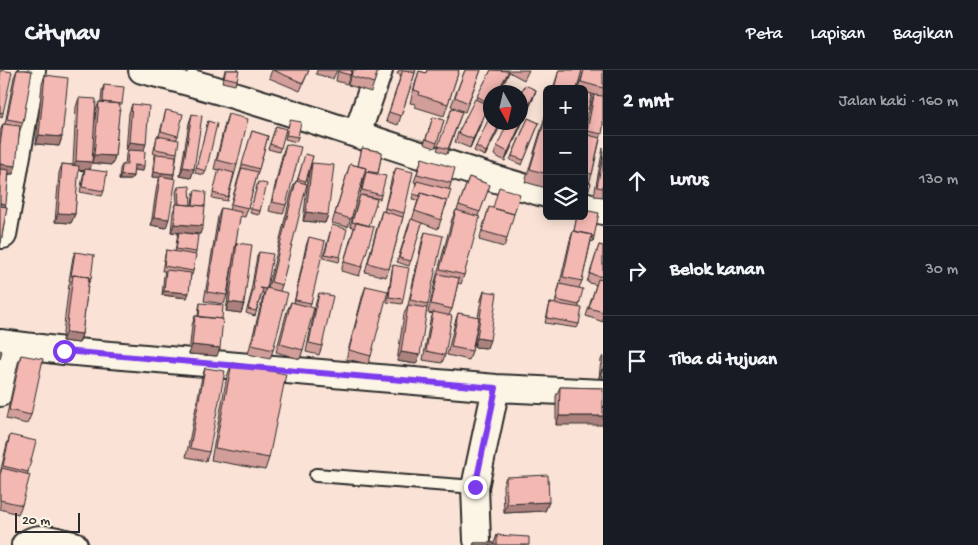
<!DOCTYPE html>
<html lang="id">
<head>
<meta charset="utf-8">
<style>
  :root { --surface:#171b24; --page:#242831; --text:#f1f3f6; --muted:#9ea1a6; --line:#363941 }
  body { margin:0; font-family:"Gochi Hand",sans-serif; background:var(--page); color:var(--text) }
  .controls { position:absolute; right:15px; top:15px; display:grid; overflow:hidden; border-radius:8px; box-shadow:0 2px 12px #0003 }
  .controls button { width:45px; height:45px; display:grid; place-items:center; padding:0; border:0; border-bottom:1px solid var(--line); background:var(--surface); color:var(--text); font:25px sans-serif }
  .compass { position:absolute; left:483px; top:15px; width:45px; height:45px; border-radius:50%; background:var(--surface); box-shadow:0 2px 12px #0003; rotate:172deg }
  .scale { position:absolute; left:15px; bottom:12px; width:65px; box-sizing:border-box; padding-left:5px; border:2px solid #2b2b2b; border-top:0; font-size:14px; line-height:18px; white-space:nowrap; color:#2b2b2b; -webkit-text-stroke:4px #fcf5e5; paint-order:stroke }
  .stop { position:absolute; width:15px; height:15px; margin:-11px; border:4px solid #7c3aed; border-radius:50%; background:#fff }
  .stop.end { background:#7c3aed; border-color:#fff; box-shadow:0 1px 5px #0008 }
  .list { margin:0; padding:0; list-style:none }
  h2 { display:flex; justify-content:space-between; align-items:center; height:65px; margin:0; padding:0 20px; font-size:21px }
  h2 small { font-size:16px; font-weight:400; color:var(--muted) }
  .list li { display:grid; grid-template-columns:32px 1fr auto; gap:15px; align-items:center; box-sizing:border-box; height:90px; padding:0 20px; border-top:1px solid var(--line) }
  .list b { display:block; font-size:19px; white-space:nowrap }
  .list em { font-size:16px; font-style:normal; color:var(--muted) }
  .icon { flex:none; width:28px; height:28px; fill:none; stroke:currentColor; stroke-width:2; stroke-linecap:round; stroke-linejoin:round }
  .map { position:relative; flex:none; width:603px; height:475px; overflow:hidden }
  header { display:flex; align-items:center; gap:30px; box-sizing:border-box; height:70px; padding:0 25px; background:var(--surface); border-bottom:1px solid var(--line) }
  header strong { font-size:24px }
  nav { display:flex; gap:28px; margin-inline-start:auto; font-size:18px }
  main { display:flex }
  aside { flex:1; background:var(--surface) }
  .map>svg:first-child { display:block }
</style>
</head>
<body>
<header>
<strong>Citynav</strong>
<nav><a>Peta</a><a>Lapisan</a><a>Bagikan</a></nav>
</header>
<main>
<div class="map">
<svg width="603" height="475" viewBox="0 0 603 475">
  <rect width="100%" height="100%" fill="#fae3d6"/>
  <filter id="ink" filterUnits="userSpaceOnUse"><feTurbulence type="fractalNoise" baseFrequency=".02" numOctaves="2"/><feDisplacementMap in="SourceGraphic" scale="10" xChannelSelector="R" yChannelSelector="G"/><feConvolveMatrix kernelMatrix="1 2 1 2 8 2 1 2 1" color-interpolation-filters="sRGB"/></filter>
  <g filter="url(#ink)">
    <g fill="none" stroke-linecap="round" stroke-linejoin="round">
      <defs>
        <path id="lane" d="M316,405L475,417"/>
        <path id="street" d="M142,0C280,34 411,86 547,124
          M357,64L379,0
          M584,135L603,141
          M3,165L32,0
          M0,273L64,281L496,318L603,323
          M0,323L9,274
          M477,470L475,417L496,318
          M25,475C39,463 58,472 74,475"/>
      </defs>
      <!-- lane casing -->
      <use href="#lane" stroke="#2b2b2b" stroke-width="16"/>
      <!-- street casing -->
      <use href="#street" stroke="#2b2b2b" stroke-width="30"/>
      <!-- lane -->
      <use href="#lane" stroke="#fcf5e5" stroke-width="12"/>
      <!-- street -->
      <use href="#street" stroke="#fcf5e5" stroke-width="26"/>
    </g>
    <!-- wall -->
    <path fill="#d29e9a" stroke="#2b2b2b" d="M1,0L3,43L2,48L0,47V4Z
      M17,0H30L23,52L20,60L13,104H9L5,137H7L0,178V61L3,54H5L14,7Z
      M176,0H188L187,3Z
      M225,0H239L235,15L222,12Z
      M272,0H309L300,21L269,8Z
      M317,0H337L333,9L316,4Z
      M338,0H352L347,14L336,11Z
      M352,0H378L371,22L348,15Z
      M399,0H416L398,55L386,51L401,5L397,4Z
      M427,0H459L444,46L415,37L416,34L410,33L415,14L419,1L426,3Z
      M465,0H481L465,42L451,36Z
      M491,0H529L524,10L509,2L506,9L490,22V38L488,43L486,42L470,78L455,72L458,63Z
      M559,0H582L577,19H553Z
      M584,0H603V57L592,104L589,113H591L585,129H584V64L591,33L594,25L592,24L584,54V19H578Z
      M45,5L62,67L59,76L36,74L42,14Z
      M104,15L121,39H119L115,86L112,95L92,93L90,99L104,121L102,126L80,122L84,101L78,100L75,144L71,153L55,152L59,103L62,94L73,95L76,37L79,28L94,58L96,40L99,32H101L102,20Z
      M536,20L533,29L505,91L494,85L497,76Z
      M132,34L143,81V101L133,100V106L131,110H119L120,99L122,95H125L126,84L127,81H126L129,43Z
      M452,38L462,42L447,84L437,80Z
      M166,40L178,66L176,70L177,83L174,104L173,108L166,158L151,155L157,115L160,107H152L154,88L156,84H153L156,71L157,66H159Z
      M547,40L546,118L525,112Z
      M192,44L194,99L191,108L180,106L189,53Z
      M228,44L237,95L227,131L212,128L219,100L214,99L225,53Z
      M433,47L444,50L435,78L424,74Z
      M528,48L539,53L522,95L510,90Z
      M290,50L298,67L296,72L285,69Z
      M208,51L206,101L204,105L195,103Z
      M501,52L485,86L474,81L476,76Z
      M276,56L286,59L279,82L268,79Z
      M252,61L268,66L248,138L245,147L240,146L234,180L237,173L244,234L241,243L226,241L233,188L227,225L224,234L204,231L218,147L221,138L229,140Z
      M286,74V135L283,144L269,141L283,82Z
      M362,78L382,82L378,104L381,125L380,129L362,125L369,156L362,197L359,206L341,201L354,158L350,156L360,125L364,105L348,157L332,153L350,94L358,96Z
      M603,78V127L594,126Z
      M313,86L305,113L282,215L280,221L273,280L270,289L248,284L264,223H262L255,246L246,243L252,221H251L257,186L259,182L267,218H268L292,120L296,111H297L304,89Z
      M422,88L451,113L449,120L447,133L445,138V137L438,159L422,153L409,196L397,192L409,154L412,150L418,130L412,129L416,113L414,112Z
      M312,93L328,145L325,153L303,151L309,102Z
      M396,98L404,143L389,199L386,207L365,202L379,150L382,141L384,142L392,107Z
      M469,107L490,115L478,146L464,205L461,214L458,213L452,239L449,245L445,285L442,293L423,290L430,251L433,244L428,243L435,212L452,149L456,140H457Z
      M258,112L260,141L259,145L250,143Z
      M178,117L191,135H192L193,125L195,120L205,136L200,164H188L196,182L193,201L192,205H191L187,228L162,225L164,205L165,201H162L165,185L166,180L175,182L178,163L171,162L173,142L176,134H177L176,122Z
      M489,137L507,168L504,177L479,170Z
      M577,146H584L594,167L593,172L591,171L582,211L579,218V254L577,258L545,253L550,233L555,234L570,170L573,161H574Z
      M332,155L340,187L339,192L323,188Z
      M425,162L428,234L427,238L416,294L397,291L404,244L408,235L422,171Z
      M309,167L311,233L309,237L303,280L300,289L276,282L287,241L291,232L294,233L306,176Z
      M599,175L603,176V252L586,246L596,215L587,212Z
      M75,182L91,209L88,214L82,264L79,273L62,271L69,214L71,211H69L73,187Z
      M393,195L403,229L402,234L387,232L392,200Z
      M366,216L371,286L368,294L346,289L363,224Z
      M484,221L487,278L474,277L477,255L472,281L469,290L447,285L455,252L458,243L478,247L481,230Z
      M319,223L322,276L319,285L306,282L316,232Z
      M200,233L217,286L189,284L192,255L195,246H198L199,238Z
      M21,285L31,345L27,354L6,349L18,293Z
      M603,286V309L599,308L601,290Z
      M232,293L269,388L265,400L211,390L227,306Z
      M205,298L209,382L206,391L186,387L202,307Z
      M560,317L603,318L556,355V326Z
      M10,365L28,402L22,435L18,444L0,439V403L7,374Z
      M506,407L549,432L545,441L504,443L503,415Z
      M497,465L529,475H473L474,473H494Z"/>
    <!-- shaded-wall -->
    <path fill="#ab817d" stroke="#2b2b2b" d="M509,1L506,9L499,22H497Z
      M536,20L533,29L505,91L508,82Z
      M488,35L485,44L470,78L473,69Z
      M501,52V55L485,86L486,82Z
      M39,65L62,67L59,76L36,74Z
      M129,72L146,74L143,83L126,81Z
      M94,85L115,86L112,95L92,93L89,101L72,100L76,91L92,92Z
      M0,94L16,96L13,104L0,103Z
      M134,95L144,96L143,101L132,100Z
      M183,97L194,99L191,108L180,106Z
      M154,102L174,104L173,109L152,107Z
      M121,105L133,106L131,110H119Z
      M0,133L6,134L2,143L0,142Z
      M306,142L328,145L325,153L303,151Z
      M58,143L75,144L71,153L55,152Z
      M154,147L169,149L166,158L151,155Z
      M174,154L203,156L200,164L171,162Z
      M164,221L189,223L187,228L162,225Z
      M229,232L244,234L241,243L226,241Z
      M66,262L82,264L79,273L62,271Z
      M477,268L490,270L487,278L474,277Z
      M192,275L220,278L217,286L189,284Z
      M401,282L420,285L416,294L397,291Z
      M602,299L603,309L599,308Z
      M559,346H603V355H556Z
      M549,432L545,441L504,443L507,434Z"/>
    <!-- building -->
    <path fill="#f4b8b3" stroke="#2b2b2b" d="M1,0L12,2L3,43L0,42V7Z
      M17,0H25L32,1L23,52L7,49Z
      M226,0H239L237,10L224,7Z
      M273,0H309L303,13Z
      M339,0H352L350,5L339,2Z
      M353,0H378L374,13L351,6Z
      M403,0L415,3L401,46L389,42Z
      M427,0H459L448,34L419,25L420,22L414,20L419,1L426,3Z
      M465,0H481L468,33L455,27Z
      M491,0L509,1L497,22H490V34L477,26Z
      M559,0H582L577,19H554Z
      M584,0H603V18L581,12Z
      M45,5L68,8L62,67L39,65Z
      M104,15L124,17L122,34L103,32Z
      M525,15L536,20L508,82L497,76L508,52H520V24Z
      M506,16L516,21L515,22H504Z
      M584,22L592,24L584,54Z
      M594,25L603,26V57L602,64L587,61Z
      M79,28L96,29L92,92L76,91Z
      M475,29L488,35L473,69L458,63Z
      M99,32L120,34L115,86L94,85Z
      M132,34L149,36L146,74L129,72Z
      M452,38L462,42L448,79L438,76Z
      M166,40L183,44L178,66L161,61Z
      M547,43V104L530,99Z
      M192,44L202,46L194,99L183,97Z
      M228,44L248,49L237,95L217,90Z
      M490,46V52H501L486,82L476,76Z
      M433,47L444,50L437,73L426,69Z
      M528,48L539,53L524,90L512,86Z
      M290,50L301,52L298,67L286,65Z
      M208,51L217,54L206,101L196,98Z
      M3,54L20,56L16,96L0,94V75Z
      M276,56L286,59L281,78L270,74Z
      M252,61L268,66L259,99L242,94Z
      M584,64L600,68L592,104L584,103Z
      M157,66L179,70L177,83L155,79Z
      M286,74L301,77L286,135L272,132Z
      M362,78L382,82L378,103L365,101L366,98L358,96Z
      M128,80L145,81L144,96L134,95L133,106L121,105L122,95H127Z
      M156,84L176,86L174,104L154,102Z
      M305,84L313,86L306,111L298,109Z
      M603,86V118L597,117Z
      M422,88L455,98L451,113L417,104Z
      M312,93L334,95L328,145L306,142Z
      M62,94L79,96L75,144L58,143Z
      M350,94L366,98L351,149L335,144Z
      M242,98L258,102L248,138L231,134Z
      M396,98L413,102L404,143L385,138Z
      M0,99L9,100L6,134L0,133Z
      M85,99L107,102L104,121L82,117Z
      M219,99L234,103L228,127L213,123Z
      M366,102L386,106L381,125L362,120Z
      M160,106L176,109L169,149L154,147Z
      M469,107L490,115L480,142L459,135Z
      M296,111L307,114L282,215L271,212Z
      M417,111L451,120L447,133H446L447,131L421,123L420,126L413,124Z
      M584,111L591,113L587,125L584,124Z
      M258,112L267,114L260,141L251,139Z
      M190,116L191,135L179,134L178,117Z
      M499,117L520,124L514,144L493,138Z
      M195,120L206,122L205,136L193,135Z
      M421,123L447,131L441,150L415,141Z
      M360,125L377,129L369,156L352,152Z
      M176,134L205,136L203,156L174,154Z
      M0,136L7,137L0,177Z
      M489,137L514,144L507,168L482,161Z
      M221,138L241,142L227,225L207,222Z
      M456,140L480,147L464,205L440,199Z
      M584,140L599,143L594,167H592V165L574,161L577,146H584Z
      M382,141L403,147L389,199L368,193Z
      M411,149L422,153L411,191L399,188Z
      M356,152L374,157L362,197L344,192Z
      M332,155L347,159L340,187L325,184Z
      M573,161L592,165L582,211L563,207Z
      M179,162L198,165L196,182L176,179Z
      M425,162L443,166L428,234L410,230Z
      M309,167L325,171L311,233L295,230Z
      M237,173L252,175L244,234L229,232Z
      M599,175L603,176V207L590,204Z
      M166,180L196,185L193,201L164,196Z
      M75,182L94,185L91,209H89V207L73,205V206H71Z
      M259,182L273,184L267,218H266V219L260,218L263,219L256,241L248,239L254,217L253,216Z
      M393,195L409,198L403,229L389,227Z
      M166,200L191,203L189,223L164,221Z
      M438,204L459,208L452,239L431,234Z
      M73,205L89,207L82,264L66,262Z
      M598,209L603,210V242L589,238Z
      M560,214L583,219L579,235L556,230Z
      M366,216L388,221L371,286L349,280Z
      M266,218L288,223L273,280L252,275Z
      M484,221L497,223L490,270L477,268Z
      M319,223L333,226L322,276L309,273Z
      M291,232L314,238L303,280L280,274Z
      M200,233L223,235L222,249L199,247Z
      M550,233L582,238L579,254L547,248Z
      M408,235L427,238L420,285L401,282Z
      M433,242L452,246L445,285L426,281Z
      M458,243L479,247L472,281L451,277Z
      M195,246L223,249L220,278L192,275Z
      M0,280L2,281L0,289Z
      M21,285L43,289L31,345L9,340Z
      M232,293L286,304L269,388L215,378Z
      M205,298L225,301L209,382L190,378Z
      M560,317L603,318V346H559Z
      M10,365L36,371L28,402L3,396Z
      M2,398L30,405L22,435L0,430V405Z
      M548,405L549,432L507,434L506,407Z
      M497,465L529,467V475H497Z
      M474,473H494V475H474Z"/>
  </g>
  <g fill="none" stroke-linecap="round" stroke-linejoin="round" filter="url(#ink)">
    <!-- route -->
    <path stroke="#7c3aed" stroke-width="6" d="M64,281L496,318L475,417"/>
  </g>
</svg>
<div class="controls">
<button>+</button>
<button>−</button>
<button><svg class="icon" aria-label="layers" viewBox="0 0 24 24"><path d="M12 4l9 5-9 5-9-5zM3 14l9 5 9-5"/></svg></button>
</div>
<svg class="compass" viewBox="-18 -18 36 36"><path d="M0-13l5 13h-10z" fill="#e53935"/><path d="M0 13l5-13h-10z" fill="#9ea1a6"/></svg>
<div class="scale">20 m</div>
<div class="stop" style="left:64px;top:281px"></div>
<div class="stop end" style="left:475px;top:417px"></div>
</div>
<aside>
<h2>2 mnt<small>Jalan kaki · 160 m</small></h2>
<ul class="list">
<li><svg class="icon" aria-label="ahead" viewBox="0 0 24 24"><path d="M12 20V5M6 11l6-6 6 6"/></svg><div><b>Lurus</b></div><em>130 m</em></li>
<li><svg class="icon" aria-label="right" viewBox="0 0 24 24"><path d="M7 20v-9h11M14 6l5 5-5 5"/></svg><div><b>Belok kanan</b></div><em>30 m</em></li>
<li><svg class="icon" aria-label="arrive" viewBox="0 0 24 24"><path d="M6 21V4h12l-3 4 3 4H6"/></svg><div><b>Tiba di tujuan</b></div></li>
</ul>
</aside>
</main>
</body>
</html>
